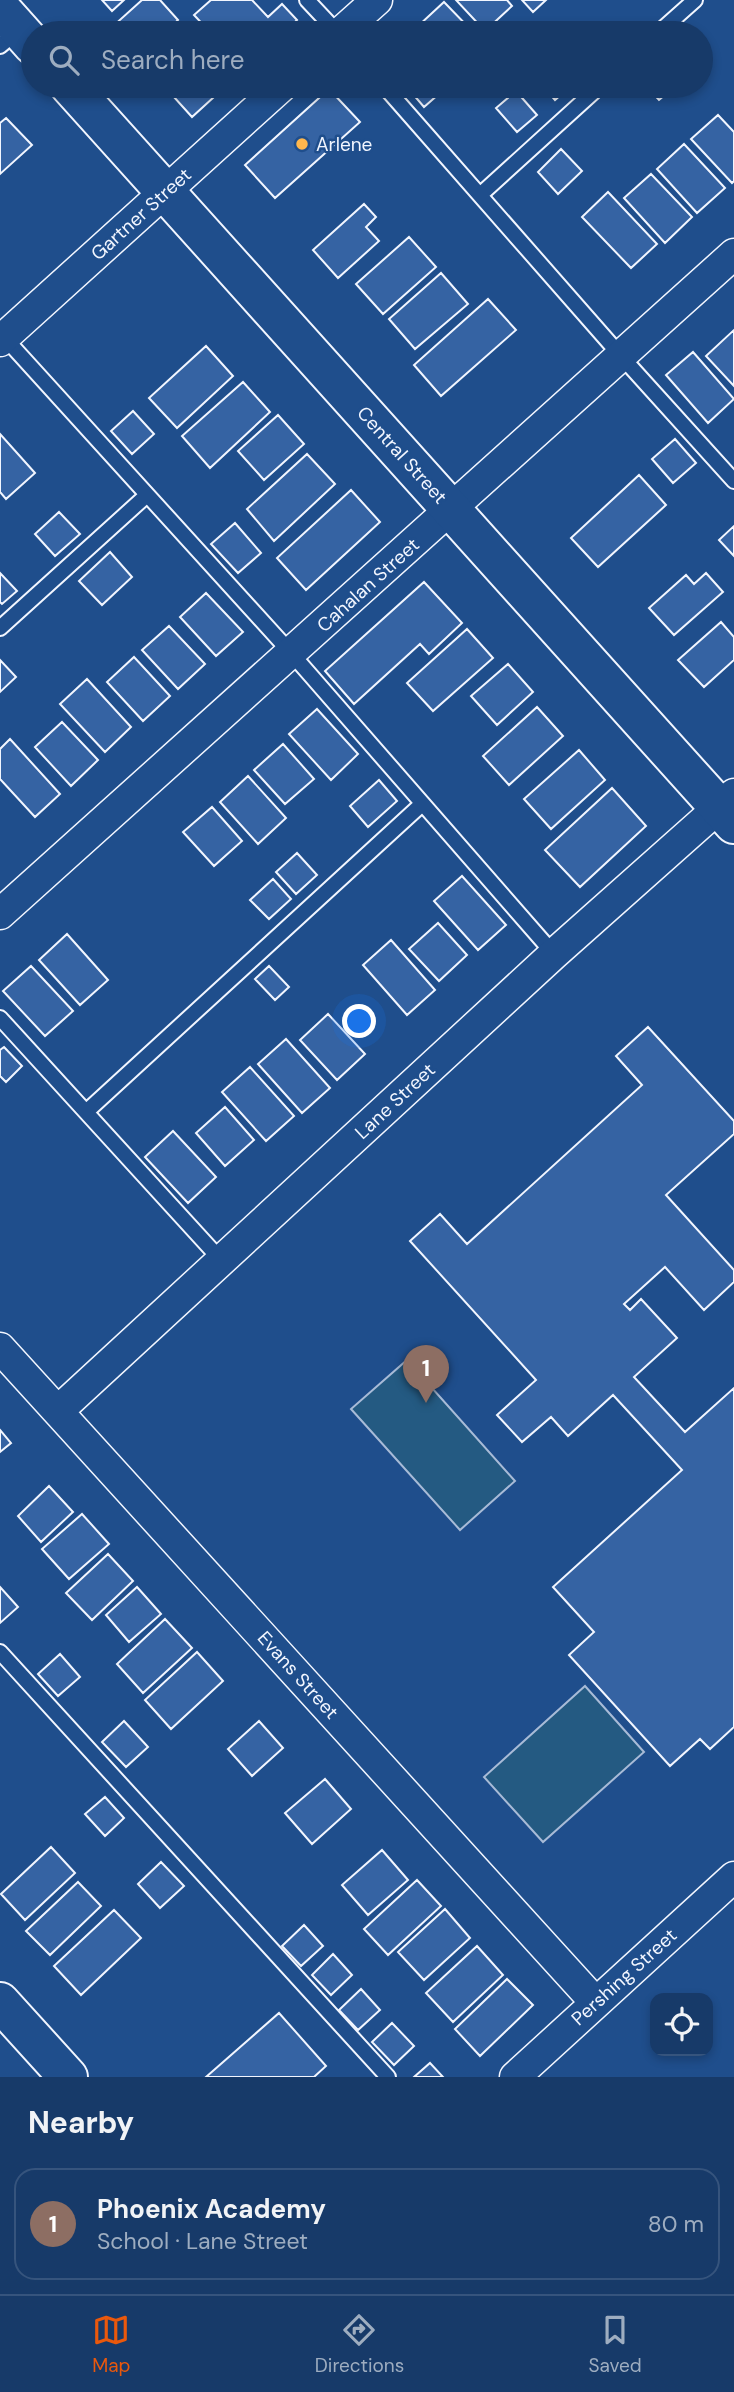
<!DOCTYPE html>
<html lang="en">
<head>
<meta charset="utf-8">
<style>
  :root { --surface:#173a69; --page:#244571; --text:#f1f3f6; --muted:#9eadc0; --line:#36547d; --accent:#ea580c }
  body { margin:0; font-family:"DM Sans",sans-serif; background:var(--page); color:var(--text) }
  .controls { position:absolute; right:21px; bottom:21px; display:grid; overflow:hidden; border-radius:14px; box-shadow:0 4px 10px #0003 }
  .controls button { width:63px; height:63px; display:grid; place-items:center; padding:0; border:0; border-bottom:2px solid var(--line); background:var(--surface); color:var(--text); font:35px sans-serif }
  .you { position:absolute; left:360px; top:1022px; width:24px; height:24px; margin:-18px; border:5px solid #fff; border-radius:50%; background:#1a73e8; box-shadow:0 0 0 10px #1a73e833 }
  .badge { display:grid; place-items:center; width:46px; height:46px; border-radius:50%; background:var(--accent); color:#fff; font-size:23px; font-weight:700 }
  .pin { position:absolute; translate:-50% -58px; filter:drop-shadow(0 2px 4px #0008) }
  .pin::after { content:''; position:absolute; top:37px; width:24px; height:21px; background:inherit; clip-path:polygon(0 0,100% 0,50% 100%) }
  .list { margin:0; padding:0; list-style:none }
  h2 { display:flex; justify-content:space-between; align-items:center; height:91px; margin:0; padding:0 28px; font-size:30px }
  h2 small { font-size:23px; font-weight:400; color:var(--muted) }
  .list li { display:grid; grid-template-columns:46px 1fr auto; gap:21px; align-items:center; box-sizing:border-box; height:112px; margin:0 14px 14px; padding:0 14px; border:2px solid var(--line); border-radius:21px }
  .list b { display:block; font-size:26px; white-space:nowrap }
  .list p { margin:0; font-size:23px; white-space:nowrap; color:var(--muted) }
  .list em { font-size:23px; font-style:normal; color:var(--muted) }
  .icon { flex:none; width:38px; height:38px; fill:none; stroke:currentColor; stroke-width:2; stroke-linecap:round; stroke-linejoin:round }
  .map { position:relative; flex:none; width:734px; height:2077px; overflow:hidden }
  .search { position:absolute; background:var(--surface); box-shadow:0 4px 10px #0003; left:21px; right:21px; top:21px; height:77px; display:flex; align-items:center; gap:18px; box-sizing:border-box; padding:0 24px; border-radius:38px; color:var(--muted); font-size:26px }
  .sheet { height:217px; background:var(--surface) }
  nav { display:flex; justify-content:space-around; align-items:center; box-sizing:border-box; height:98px; border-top:2px solid var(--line); background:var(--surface); font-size:19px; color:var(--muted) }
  nav a { display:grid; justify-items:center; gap:4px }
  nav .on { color:var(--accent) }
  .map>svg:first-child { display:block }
</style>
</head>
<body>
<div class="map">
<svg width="734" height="2077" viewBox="0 0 734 2077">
  <rect width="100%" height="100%" fill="#1f4e8c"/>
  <!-- green -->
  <path fill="#245a82" stroke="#a8bbd7" stroke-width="2" d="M407,1360L515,1481L460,1530L351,1409Z
    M585,1686L644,1752L543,1842L484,1777Z"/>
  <!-- building -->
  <path fill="#3563a3" stroke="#f2f6ff" stroke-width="2" d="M102,0H124L112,11Z
    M142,0H160L178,20L164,33H117L112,27Z
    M211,0H252L268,17L282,4L297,20L283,33H211L194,15Z
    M456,0H507L512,6L485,31Z
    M522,0H546L533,12Z
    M444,2L474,33H423L417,27Z
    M164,86H226L192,117Z
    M406,86H448L424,107Z
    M543,86H571L555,100Z
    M646,86H676L659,100Z
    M329,89L360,122L275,198L245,165Z
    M516,91L537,115L517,132L496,108Z
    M718,115L734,132V181L732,183L691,139Z
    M6,118L32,145L0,174V123Z
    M684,144L725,188L697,213L657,169Z
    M561,149L582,171L558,194L538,172Z
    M651,174L692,217L665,243L624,198Z
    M608,192L657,244L631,268L582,217Z
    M364,204L376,217L366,227L379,241L338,278L313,250Z
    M409,237L436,267L383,314L356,284Z
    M441,273L468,304L415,349L389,319Z
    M488,299L516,330L441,396L414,365Z
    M734,330V386L706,356Z
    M206,346L233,376L177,428L149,398Z
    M693,352L734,399L708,423L666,375Z
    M243,382L270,412L210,468L182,436Z
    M133,411L154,434L132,454L111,431Z
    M278,415L304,444L264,480L238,451Z
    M0,434L35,473L6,499L0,492Z
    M675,439L696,463L673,483L652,459Z
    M307,454L335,484L274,541L247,509Z
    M639,475L666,505L598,567L571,538Z
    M351,490L380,522L306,590L277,558Z
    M59,512L80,534L55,556L35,534Z
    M235,523L261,553L238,573L211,544Z
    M734,526V556L719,540Z
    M110,552L132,577L102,605L79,581Z
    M0,573L17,591L2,604L0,602Z
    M706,573L723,592L674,635L649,608L686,575L694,584Z
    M424,582L462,623L429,654L420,644L354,704L325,671Z
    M206,593L243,632L216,656L180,617Z
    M721,622L734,637V660L704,687L678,660Z
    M169,626L205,664L178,689L142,650Z
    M467,629L493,658L433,711L407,683Z
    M134,657L170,696L143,721L107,682Z
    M0,660L16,677L0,692Z
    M508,664L533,692L497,725L471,696Z
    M87,679L131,727L105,752L60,704Z
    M537,707L563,736L509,785L483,756Z
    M317,709L358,754L331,780L289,734Z
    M62,722L98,760L71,786L35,747Z
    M10,739L60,794L35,817L0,779V749Z
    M283,744L314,779L285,804L254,770Z
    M579,750L605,780L551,829L524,799Z
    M248,776L286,818L258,844L220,802Z
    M379,780L397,801L368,827L350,806Z
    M612,788L646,826L580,887L545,850Z
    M212,807L242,841L214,866L183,832Z
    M297,853L317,875L296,894L276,872Z
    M462,876L506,925L478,950L434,901Z
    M273,879L291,899L269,919L250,900Z
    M438,923L467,955L439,981L409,949Z
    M67,934L108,980L80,1005L39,960Z
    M391,940L435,990L407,1015L363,965Z
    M31,966L73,1011L45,1036L3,991Z
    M269,966L289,987L275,1000L255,979Z
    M328,1014L365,1054L337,1080L300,1040Z
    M648,1027L734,1121V1134L666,1195L734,1270V1282L704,1310L665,1267L624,1304L630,1310L641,1299L677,1338L634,1377L685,1432L734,1388V1727L710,1749L700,1739L670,1766L569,1655L594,1632L553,1587L682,1470L613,1395L568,1436L551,1417L522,1442L497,1415L536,1380L410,1241L440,1214L467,1244L642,1085L616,1056Z
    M286,1039L330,1088L302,1113L258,1064Z
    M4,1047L22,1066L6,1082L0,1076V1050Z
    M250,1067L294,1116L266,1141L222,1092Z
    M225,1107L254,1140L225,1166L196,1133Z
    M173,1131L216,1177L188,1203L145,1157Z
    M0,1430L11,1443L0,1452Z
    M49,1486L73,1512L41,1542L18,1516Z
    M82,1514L109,1544L69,1579L42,1549Z
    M108,1554L133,1581L92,1620L66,1593Z
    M0,1587L18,1607L0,1623Z
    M137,1587L161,1614L129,1642L106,1615Z
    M165,1619L192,1648L143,1693L117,1664Z
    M197,1652L223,1681L171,1729L145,1700Z
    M60,1654L80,1677L58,1696L38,1674Z
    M124,1721L148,1747L126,1767L102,1742Z
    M259,1721L283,1748L252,1776L228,1749Z
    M325,1779L351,1809L312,1844L285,1813Z
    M105,1797L124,1818L105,1836L85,1814Z
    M51,1847L75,1873L25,1920L1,1894Z
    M382,1850L408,1880L368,1915L342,1885Z
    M161,1862L184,1886L160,1908L138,1884Z
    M417,1880L441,1906L388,1955L364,1929Z
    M78,1882L101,1906L50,1955L26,1931Z
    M445,1909L470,1938L424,1980L398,1952Z
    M114,1910L141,1938L81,1995L54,1966Z
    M304,1925L323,1946L301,1966L282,1946Z
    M477,1946L503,1975L453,2022L426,1993Z
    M333,1954L352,1975L331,1995L312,1975Z
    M507,1979L533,2005L480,2056L455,2029Z
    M361,1989L380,2010L358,2030L339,2010Z
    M279,2013L326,2066L314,2077H206Z
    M392,2023L414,2046L394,2065L372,2042Z
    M430,2063L443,2077H414Z"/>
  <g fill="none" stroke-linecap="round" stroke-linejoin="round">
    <defs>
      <path id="lane" d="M307,0L338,33
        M658,33L695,0
        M0,46L19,30
        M384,86L621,356L734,481
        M480,195L600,86
        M3,336L292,654L554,954
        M0,628L147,495
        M0,1018L221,1260
        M86,1112L422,804
        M0,1652L388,2077"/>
      <path id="street" d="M340,33L377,0
        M0,341L282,86
        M0,914L734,254
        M0,1348L596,2003
        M58,1411L554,954L734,794
        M515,2077L734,1877"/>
      <path id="secondary" d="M0,8L33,45
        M70,86L734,824
        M0,2002L68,2077"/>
    </defs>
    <!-- lane casing -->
    <use href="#lane" stroke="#f2f6ff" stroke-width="18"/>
    <!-- street casing -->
    <use href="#street" stroke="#f2f6ff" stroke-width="33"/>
    <!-- secondary casing -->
    <use href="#secondary" stroke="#f2f6ff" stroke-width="42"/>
    <!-- lane -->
    <use href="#lane" stroke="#1f4e8c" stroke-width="14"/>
    <!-- street -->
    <use href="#street" stroke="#1f4e8c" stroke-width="30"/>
    <!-- secondary -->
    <use href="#secondary" stroke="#1f4e8c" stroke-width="38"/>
  </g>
  <!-- markers -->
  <circle fill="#ffb74d" stroke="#1f4e8c" stroke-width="2.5" cx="302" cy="144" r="7"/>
  <g text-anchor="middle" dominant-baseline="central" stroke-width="5" stroke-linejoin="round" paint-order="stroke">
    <!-- poi labels -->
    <g font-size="19" fill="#f2f6ff" stroke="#1f4e8c" text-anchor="start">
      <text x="316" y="144">Arlene</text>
    </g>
    <!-- street labels -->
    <g font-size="19" fill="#f2f6ff" stroke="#1f4e8c">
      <text transform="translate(141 214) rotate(-42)">Gartner Street</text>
      <text transform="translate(402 455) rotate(48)">Central Street</text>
      <text transform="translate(368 585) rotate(-42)">Cahalan Street</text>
      <text transform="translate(395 1101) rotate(-43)">Lane Street</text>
      <text transform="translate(298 1675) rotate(48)">Evans Street</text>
      <text transform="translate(624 1977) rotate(-42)">Pershing Street</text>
    </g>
  </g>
</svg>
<div class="controls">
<button><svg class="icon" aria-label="locate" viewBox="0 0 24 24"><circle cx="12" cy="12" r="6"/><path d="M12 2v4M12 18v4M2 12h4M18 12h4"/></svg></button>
</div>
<div class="you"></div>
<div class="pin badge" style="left:426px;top:1403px;background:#8d6e63">1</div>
<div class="search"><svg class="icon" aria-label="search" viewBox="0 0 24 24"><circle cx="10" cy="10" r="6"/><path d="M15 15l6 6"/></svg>Search here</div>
</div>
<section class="sheet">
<h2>Nearby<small></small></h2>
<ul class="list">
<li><span class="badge" style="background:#8d6e63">1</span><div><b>Phoenix Academy</b><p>School · Lane Street</p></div><em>80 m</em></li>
</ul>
</section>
<nav>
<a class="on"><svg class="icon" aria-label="map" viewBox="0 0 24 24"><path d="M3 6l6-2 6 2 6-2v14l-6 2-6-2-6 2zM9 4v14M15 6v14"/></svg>Map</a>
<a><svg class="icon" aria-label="directions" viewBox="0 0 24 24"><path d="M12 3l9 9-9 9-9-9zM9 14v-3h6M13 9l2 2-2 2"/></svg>Directions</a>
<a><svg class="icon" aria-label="saved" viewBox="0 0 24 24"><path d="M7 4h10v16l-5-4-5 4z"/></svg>Saved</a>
</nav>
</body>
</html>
